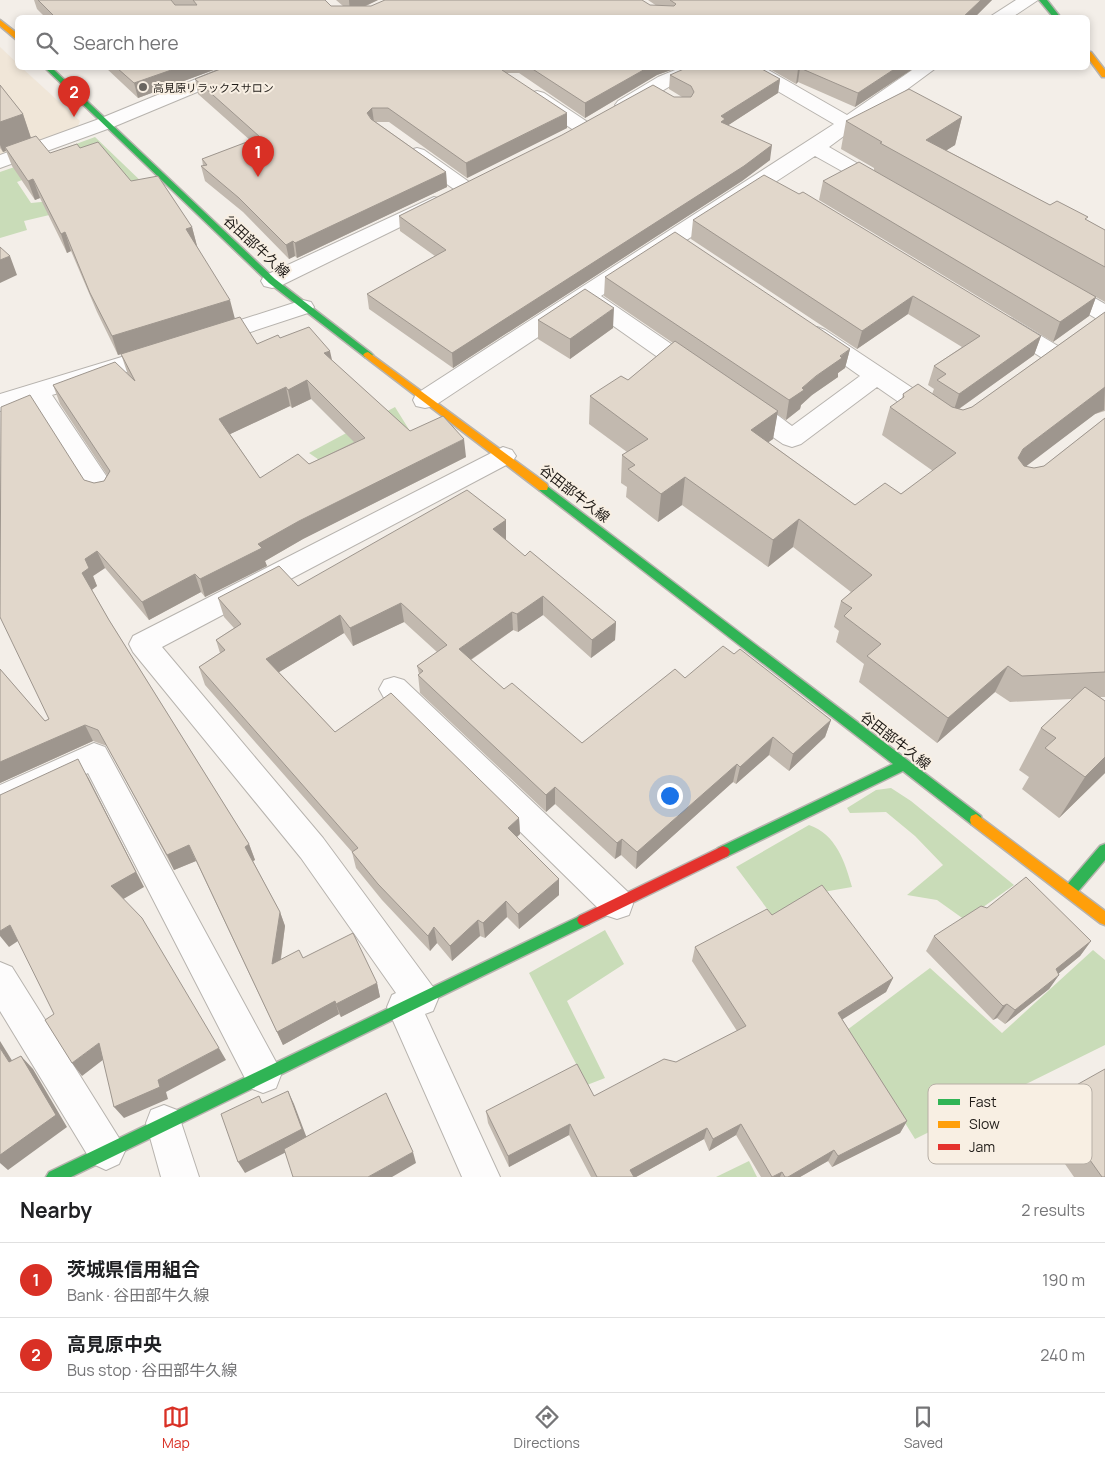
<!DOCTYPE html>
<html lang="en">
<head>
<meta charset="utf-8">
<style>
  :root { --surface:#fff; --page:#f6f6f6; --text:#202124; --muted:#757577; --line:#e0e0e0; --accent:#d93025 }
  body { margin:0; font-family:Manrope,"Noto Sans JP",sans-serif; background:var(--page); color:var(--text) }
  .you { position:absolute; left:669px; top:795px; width:18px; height:18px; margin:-12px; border:4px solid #fff; border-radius:50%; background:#1a73e8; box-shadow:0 0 0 8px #1a73e833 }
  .badge { display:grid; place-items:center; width:32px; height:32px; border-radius:50%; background:var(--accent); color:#fff; font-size:16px; font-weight:700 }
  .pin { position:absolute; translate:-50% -41px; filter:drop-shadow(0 1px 2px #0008) }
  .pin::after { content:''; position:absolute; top:26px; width:18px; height:15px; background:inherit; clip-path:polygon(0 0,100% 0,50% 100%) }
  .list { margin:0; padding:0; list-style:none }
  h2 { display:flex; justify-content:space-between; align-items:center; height:65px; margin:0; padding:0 20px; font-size:21px }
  h2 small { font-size:16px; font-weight:400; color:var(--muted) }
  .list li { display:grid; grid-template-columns:32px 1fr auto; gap:15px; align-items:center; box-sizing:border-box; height:75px; padding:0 20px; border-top:1px solid var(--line) }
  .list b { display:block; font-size:19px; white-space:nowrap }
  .list p { margin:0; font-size:16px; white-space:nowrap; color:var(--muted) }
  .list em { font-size:16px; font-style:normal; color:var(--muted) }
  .icon { flex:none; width:28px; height:28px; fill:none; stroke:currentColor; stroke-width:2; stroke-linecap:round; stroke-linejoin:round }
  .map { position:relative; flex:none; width:1105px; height:1177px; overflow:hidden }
  .search { position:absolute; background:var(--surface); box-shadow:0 2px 8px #0003; left:15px; right:15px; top:15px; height:55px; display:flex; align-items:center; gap:12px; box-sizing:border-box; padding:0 18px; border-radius:8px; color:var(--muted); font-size:19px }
  .sheet { height:215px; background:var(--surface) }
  nav { display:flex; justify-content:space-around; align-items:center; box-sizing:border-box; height:70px; border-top:1px solid var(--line); background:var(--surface); font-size:14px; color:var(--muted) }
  nav a { display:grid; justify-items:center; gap:2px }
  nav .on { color:var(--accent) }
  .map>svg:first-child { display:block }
</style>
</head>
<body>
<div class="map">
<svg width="1105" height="1177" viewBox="0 0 1105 1177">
  <rect width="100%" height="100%" fill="#f3eee8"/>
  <!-- built -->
  <path fill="#f0e6d8" d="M0,47L17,63L18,68H22L80,121L77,128L0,155Z"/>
  <!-- green -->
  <path fill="#c9dcb8" d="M95,137L146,186L96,195L65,148Z
    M29,162L40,173L17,182L31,203L51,201L62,212L24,221L27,230L0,238V172Z
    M395,407L423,452L331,468L309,453Z
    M891,788L911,801L1014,885L965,920L937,900L907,895L943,865L915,836L886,812L850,813L847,808L876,790Z
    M809,825C836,834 845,862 852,887L823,892L774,918L736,867Z
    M605,930L624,964L567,1001L605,1078L587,1085L529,973Z
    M1093,950L1105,960V1045L915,1139L847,1030L930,968L1002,1033Z
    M749,1161L757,1177H716Z"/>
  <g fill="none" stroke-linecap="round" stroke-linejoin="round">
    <defs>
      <path id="street" d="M1016,0H1038L1011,18H988Z
        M223,68H247L245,72L113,127L0,168V155L99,119Z
        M680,68H703L701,72L672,85L632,109H618L615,105L618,101L658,77Z
        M743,68H765L847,115L915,68H936L829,147L888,181L891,185L888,189L881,191L874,189L815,156L601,296L702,365L706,371L702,377L694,379L686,377L585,306L434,406L425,408L416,406L413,400L416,394L834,124L745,72Z
        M537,91L544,93L592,125L595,129L592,133H578L530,101L527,97L530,93Z
        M417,148L424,150L472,184L475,188L472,192L465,194L458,192L410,158L407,154L410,150Z
        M434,197L441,199L444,203L441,207L280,286L272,288L264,286L261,281L264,276Z
        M1059,280L1067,282L1105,304V321L1097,319L1051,292L1048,287L1051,282Z
        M303,300L311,302L314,307L311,312L211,345L203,342L199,337L203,332Z
        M1005,317L1013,319L1063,349L1067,355L1063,361L1055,363L1047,361L997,329L994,324L997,319Z
        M817,327L825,330L944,409L947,415L944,421L935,424L926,421L877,387L801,444L792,447L783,444L735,411L732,405L735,399C755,393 776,415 792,426L860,376L809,340L805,335L809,330Z
        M161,345L169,347L173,353L169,359L52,395L111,483L115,490L111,497L102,499L93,497L32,402L0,411V394Z
        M503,447L512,450L516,456L512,462L162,647L323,838L433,987L438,999L433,1011L425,1014L500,1177H462L387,1007L392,995L396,993L301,858L133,652L129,644L133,636Z
        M394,677L404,680L629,893L633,904L629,915L617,919L605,915L384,698L379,689L384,680Z
        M94,743L105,747L276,1062L281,1075L276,1088L263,1093L250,1088L88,773L0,814V785Z
        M0,962L12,967L119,1138L125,1151L119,1164L106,1170L93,1164L0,1011Z
        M164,1105L177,1110L199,1177H161L146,1123L151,1110Z"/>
      <path id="fast" d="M1039,0H1047L1061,18H1054Z
        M45,68H52L275,279L371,353L373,355L371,357H365L269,283Z
        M543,483L981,816L982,820L981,824L976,826L971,824L903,771L728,856L723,858L718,856L716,852L718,848L893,764L539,490L538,487L539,484Z
        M1105,844V860L1075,895L1070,897L1065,895L1063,891L1065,887L1100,846Z
        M584,914L589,916L591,920L589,924L71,1177H46L49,1172Z"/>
      <path id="slow" d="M0,20L18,34V41L0,26Z
        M1088,52H1091L1105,70V77H1102L1088,58Z
        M368,352L547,484L548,487L547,490H539L365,357L363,355L365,353Z
        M976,814L1105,911V925L1100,923L971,824L970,820L971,816Z"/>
      <path id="jam" d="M723,846L728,848L730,852L728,856L589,924L584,926L579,924L577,920L579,916Z"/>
    </defs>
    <!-- street casing -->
    <use href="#street" stroke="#b7b3ae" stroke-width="2"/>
    <!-- fast casing -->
    <use href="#fast" stroke="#b7b3ae" stroke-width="3"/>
    <!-- slow casing -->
    <use href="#slow" stroke="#b7b3ae" stroke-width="3"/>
    <!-- jam casing -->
    <use href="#jam" stroke="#b7b3ae" stroke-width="3"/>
    <!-- street -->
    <use href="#street" fill="#fdfcfc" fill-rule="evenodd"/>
    <!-- fast -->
    <use href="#fast" fill="#30b455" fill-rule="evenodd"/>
    <!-- slow -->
    <use href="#slow" fill="#ff9f0a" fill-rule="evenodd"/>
    <!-- jam -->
    <use href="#jam" fill="#e5322d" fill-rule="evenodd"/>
  </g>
  <!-- wall -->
  <path fill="#c2b9af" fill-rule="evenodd" d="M34,0H325L331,6H343L336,0H378L366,6H657L648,0H992L974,18H46L37,9Z
    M106,68H219L138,98Z
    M223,68H677L657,75L585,118L519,73H507L567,128L467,178L389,122H376L446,172L447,187L297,258L295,256L289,259L243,212L205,181L201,166H203L202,159L251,141L198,94L195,79Z
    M768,68H914L855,107L798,82L796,84Z
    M670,75L780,79L778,93L728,125L770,160L742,181L453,368L369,309L367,294L435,256L400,231L399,216L674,97H682L669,89Z
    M0,85L23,114L31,138L50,153L80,148L131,181L192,227L197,246L234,319L257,344L280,338L332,361L410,431L466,457L303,539L265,561L267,566L205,597L201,592L149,620L105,568L93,576L97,586L92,590L109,620L249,844L255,860L253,861L280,912L285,926L281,959L303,958L377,983L380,997L341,1017L339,1014L283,1045L196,861L174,870L107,746L93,741L0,783V669L45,721L49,719L84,480L94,483L104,481L107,475L60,404L53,385L128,375L121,354L118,355L97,312L71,251L67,253L40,198L35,200L12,166L6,151L3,152L0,148ZM311,399L354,442L309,464L260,478L230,434L290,406L292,408Z
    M962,117L955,145L946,150L1050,205L1087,220L1105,230V302L1096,297L1089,316L1053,342L819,200L823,181L874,170V168L841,149L846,121Z
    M693,220L1041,336L1034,355L959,409L963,410L972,407L1105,312V411L1095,414L1025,466L1034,468L1044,466L1105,418V697H1100L1105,701V773L1059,818L1022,789L1029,777L1019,770L1041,728L1072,699L1010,702L995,692L937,743L859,682L864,664L836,642L839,631L834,627L841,601L851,592L793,547L768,567L682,505L658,522L626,497L627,487L621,483L622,455L627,452L589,424L590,396L628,380L673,343L604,296L605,277L850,349L845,368L838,373V377L812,395L801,405L800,409L786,420L777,414L773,439L768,442L855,505L901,494L933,471L882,435L890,407L902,399L903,394H932L934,389L928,385L934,366L962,347L908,314L857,349L691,239Z
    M538,320L613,328L570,359L538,339Z
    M506,520V539L505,540L525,556L616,622L615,640L591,658L543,615L518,632L513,630L471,660L504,689L582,743L685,678L734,654L831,720L825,737L789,771L769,755L736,784L733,782L636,869L621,855L615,859L555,804L546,812L420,693L418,675L419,674L417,666L437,652L404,622L353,646L344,633L279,672L335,732L519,818L520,834L517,837L559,879V895L519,929L507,917L485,938L480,936L452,961L437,943L430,951L382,900L356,868L352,852L205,685L199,667L220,653L216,640L234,628L224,617L218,598L298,586Z
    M772,915L893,978L886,992L842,1019L907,1121L900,1133L832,1167L828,1161L800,1177H761L736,1135L709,1151L704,1139L636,1177H591L569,1135L509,1167L488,1123L486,1111L594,1096L676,1062L737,1031L692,961L695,947Z
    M934,936L1091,941L1080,956L1059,973V975L1049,989L1005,1024L997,1018L993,1020L926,951Z
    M1048,1101L1105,1177H1074L1033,1118Z"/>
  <!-- shaded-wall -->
  <path fill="#9e968e" d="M349,0H378L350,13Z
    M981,0H992L974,18H962Z
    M177,68H219L138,98L134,83Z
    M647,68H677L657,75L585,118V103Z
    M800,68L798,82L796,84L798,69Z
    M896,68H914L855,107L858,93Z
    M780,79L778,93L724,128V134L721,116Z
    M372,108L374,122L367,113Z
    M567,113V128L467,178L466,163Z
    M23,114L32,141L5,147L6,151L3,152L0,145V122Z
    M962,117L955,145L922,166L926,140Z
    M772,145L770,160L742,181L453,368L452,353Z
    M446,172L447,187L297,258L295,243Z
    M33,179L40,198L35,200L28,181Z
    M192,227L197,246L191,248L186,229Z
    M65,232L71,251L67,253L61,234Z
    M293,241L295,256L289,259L286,245Z
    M10,256L17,275L0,283V260Z
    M913,296L908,314L857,349L862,331Z
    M1096,297L1089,316L1053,342L1060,322Z
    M230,300L235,319L118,355L112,336Z
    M614,308L613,328L570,359V339Z
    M1041,336L1034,355L953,413L959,394Z
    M850,349L845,368L838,373V377L812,395L801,405L800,409L786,420L789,400L802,388Z
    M330,351L334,369L324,353Z
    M307,380L311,399L292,408L288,390Z
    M286,387L290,406L224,437L219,419Z
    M1105,387L1104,410L1095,414L1012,477L1018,458L1023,449Z
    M778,411L773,439L747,458L751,430Z
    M464,439L466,457L303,539L265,561L267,566L205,597L200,579L258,544L299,521Z
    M685,477L682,505L658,522L661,494Z
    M799,519L793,547L768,567L773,540Z
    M506,520V539L494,548L493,529Z
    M97,551L105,568L93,576L97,586L90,591L82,573L85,559Z
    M195,574L201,592L149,620L142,602Z
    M543,596V615L518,632L517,614Z
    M401,603L404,622L353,646L350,628Z
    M512,612L513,630L460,667L459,649Z
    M340,615L344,633L271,677L266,659Z
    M616,622L615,640L591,658L592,640Z
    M1008,666L995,692L937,743L948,718Z
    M831,720L825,737L789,771L793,754Z
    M85,725L93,741L0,783V762Z
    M773,737L769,755L736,784L740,767Z
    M1105,757V773L1059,818L1085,777Z
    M737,764L733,782L636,869L637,852Z
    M87,775L144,887L120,901L111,886Z
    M555,787V804L546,812V795Z
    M519,818L520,834L509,844L508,828Z
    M622,839L621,855L615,859L617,843Z
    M249,844L255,860L251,862L245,847Z
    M189,845L196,861L174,870L167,855Z
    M559,879V895L519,929L518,914Z
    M506,901L507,917L485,938L483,923Z
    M280,912L285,926L278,978L272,964Z
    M478,920L480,936L452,961L450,946Z
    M10,925L21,939L9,947L0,936V931Z
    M434,927L437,943L430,951L428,936Z
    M1091,941L1080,956L1046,984L1056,969Z
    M1059,975L1049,989L1005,1024L1015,1010Z
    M893,978L886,992L832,1026L838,1013Z
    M377,983L380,997L341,1017L336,1004Z
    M335,1001L339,1014L283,1045L277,1032Z
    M1007,1004L997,1018L993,1020L1003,1006Z
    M0,1041L21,1075L9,1062L0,1048Z
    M99,1043L108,1056L82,1076L72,1063Z
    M219,1048L226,1060L166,1092L168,1099L124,1118L114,1107L158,1080Z
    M21,1056L33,1069L67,1127L8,1170L0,1163V1155Z
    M288,1091L294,1104L308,1141L245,1173L238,1162Z
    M907,1121L900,1133L832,1167L838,1156Z
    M570,1124L569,1135L509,1167L508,1156Z
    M741,1124L736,1135L709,1151L713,1139Z
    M707,1128L704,1139L636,1177H629L630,1170Z
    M834,1150L828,1161L800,1177H788Z
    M413,1152L416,1163L392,1177H368Z
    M782,1172L780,1177H773Z"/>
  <!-- building -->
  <path fill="#e1d7cb" stroke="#9e968e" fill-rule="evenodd" d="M38,0H171L175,5H197L193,0H325L331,6H371L385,0H642L650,5L674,6L676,4L670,0H981L962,18H56Z
    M117,68H177L134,83Z
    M223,68H501L502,70L567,113L466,163L388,108H372L367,113L371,119L446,172L295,243L293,241L286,245L239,198L201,166L207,165L202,159L260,137L195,79Z
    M531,68H647L585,103Z
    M686,68H760L780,79L721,116L725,119L721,122L772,145L744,166L452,353L367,294L446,250L399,216L562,135L653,85L674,97H691L694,92L691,86L670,75Z
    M795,68H896L858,93L800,68L798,69Z
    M0,85L23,114L0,122Z
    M909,89L962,117L926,140L1050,205L1057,201L1088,217L1085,219L1105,230V267L880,143L882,142L846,121Z
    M36,136L50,153L77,144L80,148L98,142L131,181L158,176L192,227L186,229L230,300L112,336L90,293L65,232L61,234L33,179L28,181L5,147Z
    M859,162L1096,297L1060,322L823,181Z
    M764,175L799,194L803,192L1041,336L959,394L937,380L946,374L934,366L980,336L913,296L862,331L693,220Z
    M675,232L850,349L840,356L842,358L816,376L802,388L804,390L789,400L605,277Z
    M0,247L10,256L0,260Z
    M585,289L614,308L570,339L538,320Z
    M1105,312V387L1023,449L1018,458L1024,466L1034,468L1044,466L1105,418V672L1022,676L1008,666L948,718L867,656L881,644L844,616L852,608L841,601L872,575L799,519L773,540L685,477L661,494L628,469L635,465L622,455L648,439L590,396L621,376L628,380L675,341L778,411L751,430L855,505L885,483L901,494L956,453L890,407L904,397L903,394L918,384L952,407L963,410L972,407Z
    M240,317L257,344L278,335L280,338L309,327L330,351L324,353L410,431L443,416L464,439L299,521L258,544L262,548L200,579L195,574L142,602L97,551L85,559L89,568L82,573L109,620L249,844L245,847L280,912L272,964L299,950L303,958L353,933L377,983L336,1004L335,1001L277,1032L189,845L167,855L98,730L85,725L0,762V669L45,721L49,719L0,617L1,407L30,395L84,480L94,483L104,481L110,471L53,385L115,362L135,381L121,354ZM307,380L365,438L309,464L298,454L260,478L219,419L286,387L288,390Z
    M467,490L506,520L493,529L525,556L530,551L616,622L592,640L543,596L517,614L512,612L459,649L504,689L512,683L582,743L675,669L685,678L723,646L734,654L740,649L831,720L793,754L773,737L740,767L737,764L637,852L622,839L617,843L555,787L546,795L418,675L423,671L417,666L447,645L401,603L350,628L340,615L266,659L335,732L391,693L519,818L508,828L559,879L518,914L506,901L483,923L478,920L450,946L434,927L428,936L378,884L352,852L358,848L199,667L225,650L216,640L241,624L218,598L279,566L298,586Z
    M1085,687L1105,701V757L1085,777L1045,748L1056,738L1041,728Z
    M78,759L136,872L111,886L142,918L219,1048L158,1080L160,1087L114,1107L99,1043L72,1063L45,1020L54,1014L10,925L0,931V795Z
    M1026,877L1091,941L1056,969L1059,975L1015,1010L1007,1004L1003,1006L934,936L981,906L987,908Z
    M822,885L893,978L838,1013L907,1121L838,1156L834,1150L788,1177H785L782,1172L772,1177L741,1124L713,1139L707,1128L630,1170L634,1177H597L570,1124L508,1156L486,1111L577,1064L594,1096L664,1059L676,1062L746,1026L695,947L767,909L772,915Z
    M0,1048L9,1062L21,1056L56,1115L0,1155Z
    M1105,1069V1177H1102L1048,1101Z
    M288,1091L302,1129L238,1162L221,1114L259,1096L262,1103Z
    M386,1093L413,1152L368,1177H293L284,1149Z"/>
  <!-- markers -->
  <circle fill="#696560" stroke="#f8efe3" stroke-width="2" cx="143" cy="87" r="5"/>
  <g text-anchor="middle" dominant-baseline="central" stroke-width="4" stroke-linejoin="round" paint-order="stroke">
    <!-- far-poi labels -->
    <g font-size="11" fill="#1f1b17" stroke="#f8efe3" text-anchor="start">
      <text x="153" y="87">高見原リラックスサロン</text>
    </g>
    <!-- street labels -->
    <g font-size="14" fill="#1f1b17" stroke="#f8efe3">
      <text transform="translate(257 246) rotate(43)">谷田部牛久線</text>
      <text transform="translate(575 493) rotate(38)">谷田部牛久線</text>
      <text transform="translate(896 740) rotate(38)">谷田部牛久線</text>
    </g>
  </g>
  <!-- legend -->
  <rect x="928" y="1084" width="164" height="80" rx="8" fill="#f8efe3" stroke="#b7afa6" stroke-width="1"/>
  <rect x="938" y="1099" width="22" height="6" fill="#30b455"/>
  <rect x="938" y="1121" width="22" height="7" fill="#ff9f0a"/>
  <rect x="938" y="1144" width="22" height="6" fill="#e5322d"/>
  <g font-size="14" fill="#1f1b17">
    <text x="969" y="1107">Fast</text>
    <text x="969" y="1129">Slow</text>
    <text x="969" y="1152">Jam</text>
  </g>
</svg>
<div class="you"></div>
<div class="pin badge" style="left:258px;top:177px">1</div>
<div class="pin badge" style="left:74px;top:117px">2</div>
<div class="search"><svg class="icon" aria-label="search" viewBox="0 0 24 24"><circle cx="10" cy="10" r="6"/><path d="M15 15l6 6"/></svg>Search here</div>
</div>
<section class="sheet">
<h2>Nearby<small>2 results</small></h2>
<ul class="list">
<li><span class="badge">1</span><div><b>茨城県信用組合</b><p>Bank · 谷田部牛久線</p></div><em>190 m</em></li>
<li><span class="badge">2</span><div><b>高見原中央</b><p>Bus stop · 谷田部牛久線</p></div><em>240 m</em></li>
</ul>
</section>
<nav>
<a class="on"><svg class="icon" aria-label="map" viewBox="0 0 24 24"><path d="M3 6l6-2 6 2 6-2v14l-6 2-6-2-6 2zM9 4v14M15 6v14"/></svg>Map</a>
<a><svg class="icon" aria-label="directions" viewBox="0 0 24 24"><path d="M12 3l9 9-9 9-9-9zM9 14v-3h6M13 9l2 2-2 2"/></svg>Directions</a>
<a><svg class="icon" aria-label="saved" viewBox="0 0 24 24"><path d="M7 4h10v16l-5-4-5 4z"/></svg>Saved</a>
</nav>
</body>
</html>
